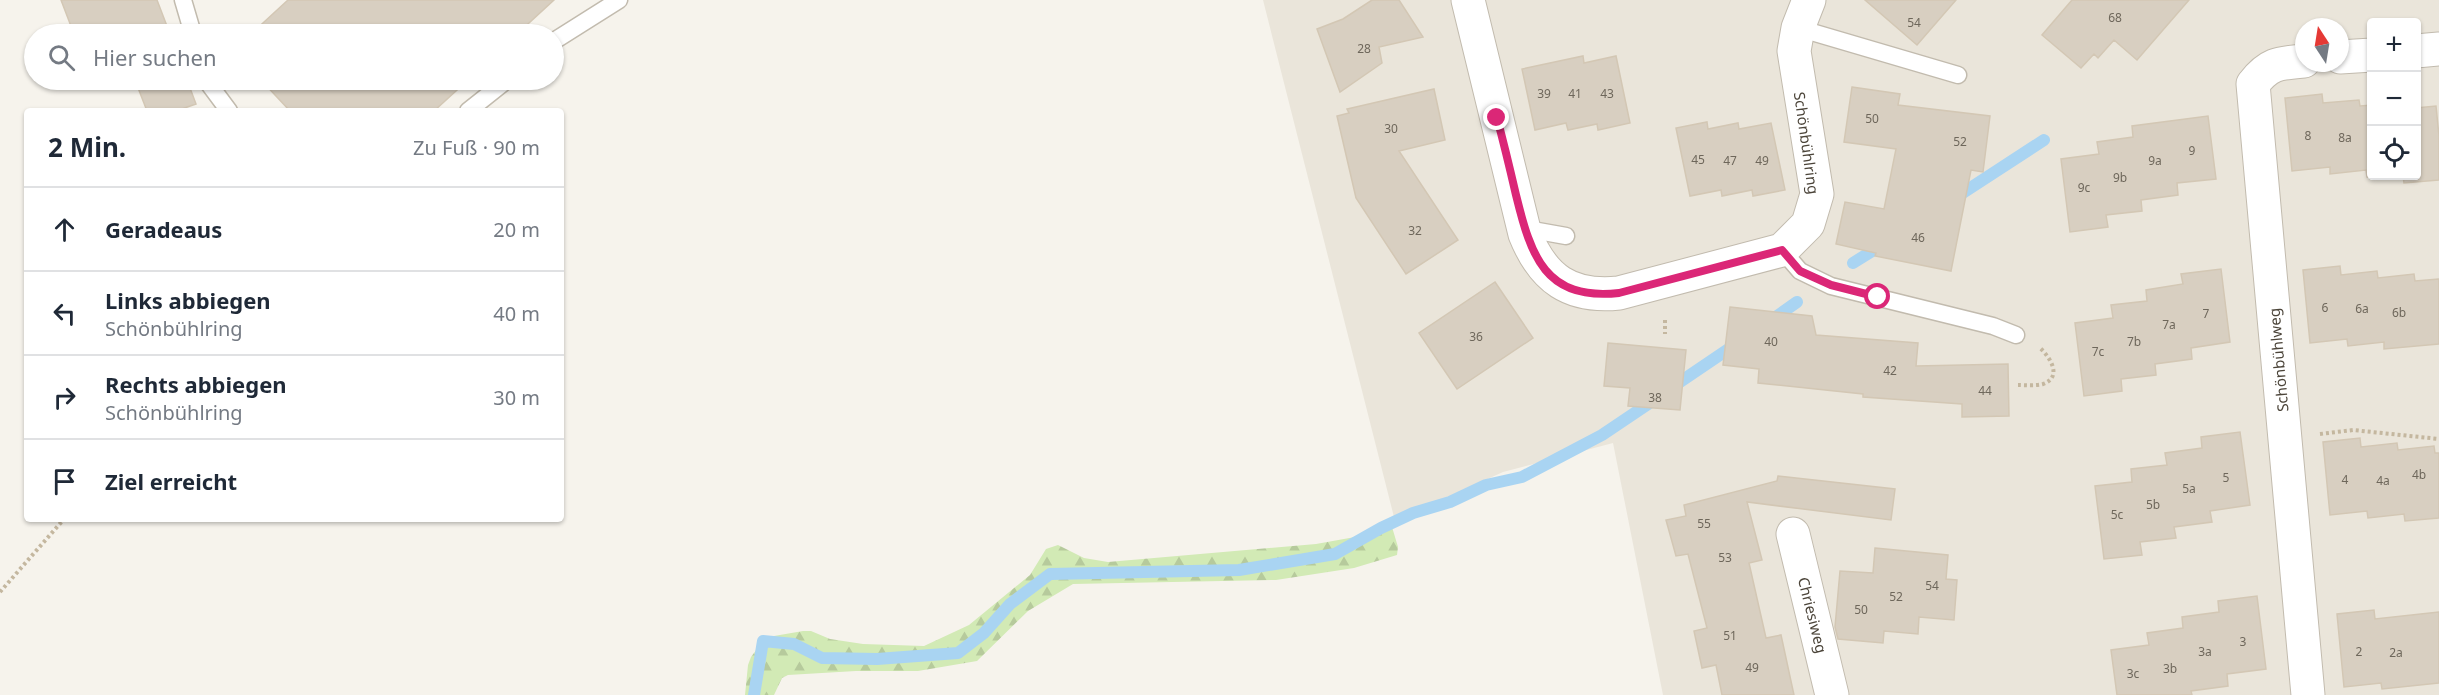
<!DOCTYPE html>
<html lang="de">
<head>
<meta charset="utf-8">
<style>
  :root { --surface:#fff; --page:#f6f6f7; --text:#1f2937; --muted:#747a83; --line:#e0e1e3 }
  body { margin:0; font-family:"Noto Sans",sans-serif; background:var(--page); color:var(--text) }
  .controls { position:absolute; right:18px; top:18px; display:grid; overflow:hidden; border-radius:6px; box-shadow:0 2px 4px #0004 }
  .controls button { width:54px; height:54px; display:grid; place-items:center; padding:0; border:0; border-bottom:2px solid var(--line); background:var(--surface); color:var(--text); font:30px sans-serif }
  .compass { position:absolute; left:2295px; top:18px; width:54px; height:54px; border-radius:50%; background:var(--surface); box-shadow:0 2px 4px #0004; rotate:348deg }
  .stop { position:absolute; width:18px; height:18px; margin:-14px; border:4px solid #db2777; border-radius:50%; background:#fff }
  .stop.end { background:#db2777; border-color:#fff; box-shadow:0 2px 6px #0008 }
  .list { margin:0; padding:0; list-style:none }
  h2 { display:flex; justify-content:space-between; align-items:center; height:78px; margin:0; padding:0 24px; font-size:26px }
  h2 small { font-size:20px; font-weight:400; color:var(--muted) }
  .list li { display:grid; grid-template-columns:39px 1fr auto; gap:18px; align-items:center; box-sizing:border-box; height:84px; padding:0 24px; border-top:2px solid var(--line) }
  .list b { display:block; font-size:22px; white-space:nowrap }
  .list p { margin:0; font-size:20px; white-space:nowrap; color:var(--muted) }
  .list em { font-size:20px; font-style:normal; color:var(--muted) }
  .icon { flex:none; width:33px; height:33px; fill:none; stroke:currentColor; stroke-width:2; stroke-linecap:round; stroke-linejoin:round }
  .map { position:relative; flex:none; width:2439px; height:695px; overflow:hidden }
  .search { position:absolute; background:var(--surface); box-shadow:0 2px 4px #0004; left:24px; top:24px; width:540px; height:66px; display:flex; align-items:center; gap:15px; box-sizing:border-box; padding:0 21px; border-radius:33px; color:var(--muted); font-size:22px }
  .panel { position:absolute; background:var(--surface); box-shadow:0 2px 4px #0004; left:24px; top:108px; width:540px; height:414px; border-radius:6px }
  .map>svg:first-child { display:block }
</style>
</head>
<body>
<div class="map">
<svg width="2439" height="695" viewBox="0 0 2439 695">
  <defs>
    <pattern id="forest-firs" width="22" height="20" patternUnits="userSpaceOnUse" patternTransform="scale(1.5)"><rect width="22" height="20" fill="#d2eab5"/><path d="M5 1l3.5 6h-7zM16 11l3.5 6h-7z" fill="#b6ca9c"/></pattern>
  </defs>
  <rect width="100%" height="100%" fill="#f6f3ec"/>
  <!-- residential -->
  <path fill="#eae5da" fill-rule="evenodd" d="M1263,0H2439V695H1663L1613,443L1503,472L1395,521ZM2372,22H2416V176H2372ZM2304,27H2340V63H2304Z"/>
  <!-- forest -->
  <path fill="url(#forest-firs)" d="M1394,518L1395,521L1392,527L1398,547L1397,555L1354,568L1276,580L1073,584L1028,611L977,661L918,671H856L788,675L782,678L774,695H745L748,665L751,657L763,641L774,636L803,631H811L830,639L863,644L924,646L969,625L1030,575L1046,549L1058,545L1084,558L1108,562L1316,544L1355,537Z"/>
  <g fill="none" stroke-linecap="round" stroke-linejoin="round">
    <!-- stream -->
    <path stroke="#a9d4f2" stroke-width="12" d="M1955,198L2044,140
      M1853,263L1885,243
      M1770,321L1797,302
      M1671,388L1736,344
      M754,695L763,641L794,644L822,658L877,659L958,653L984,633L1010,604L1050,574L1239,570L1335,554L1381,528L1413,513L1450,502L1486,485L1522,477L1602,435L1657,398"/>
  </g>
  <!-- building -->
  <path fill="#d8cfc1" stroke="#d3c7b4" stroke-width="1.5" d="M61,0H157L170,34H74Z
    M288,0H554L517,34H251Z
    M1372,0H1399L1423,37L1379,47L1382,63L1340,92L1317,29L1343,19Z
    M1865,0H1956L1917,45Z
    M2072,0H2189L2137,60L2114,40L2098,58L2094,54L2081,68L2042,35Z
    M1583,56L1584,63L1616,56L1630,123L1598,130L1597,124L1568,130L1566,123L1535,130L1522,69Z
    M135,80H187L196,104L176,111H147Z
    M261,80H468L434,111H290Z
    M1852,87L1900,94L1898,105L1990,116L1983,172L1971,170L1951,271L1875,256L1876,253L1836,244L1845,202L1884,209L1896,149L1844,142Z
    M1434,89L1445,140L1399,151L1458,240L1406,274L1356,198L1337,116L1349,113L1347,109Z
    M2322,94L2323,103L2359,100L2360,106L2372,105V176H2388L2367,177L2366,170L2330,174V167L2292,171L2285,98Z
    M2436,106L2439,136V180L2404,183L2403,176H2416V108Z
    M2208,116L2216,179L2177,183L2178,195L2141,200L2142,211L2106,215L2108,227L2070,232L2061,159L2099,154L2097,142L2133,137L2132,126Z
    M1707,122L1708,129L1738,123L1739,129L1771,123L1785,190L1753,196L1752,190L1722,196L1721,190L1690,196L1676,128Z
    M2340,266L2341,275L2377,271L2378,278L2414,274L2415,281L2439,279V344L2384,349V342L2348,346L2347,339L2310,343L2303,270Z
    M2221,269L2230,342L2191,348L2192,359L2155,364L2156,375L2121,379L2122,391L2084,396L2075,323L2113,318L2111,305L2147,301L2146,290L2183,284L2181,274Z
    M1495,282L1533,338L1457,389L1419,333Z
    M1730,307L1812,316L1816,335L1918,343L1916,366L2008,364L2009,416L1962,417V404L1863,397V394L1758,383L1759,369L1723,365Z
    M1608,343L1686,350L1680,410L1628,406L1630,388L1604,386Z
    M2240,432L2250,505L2210,511L2212,522L2174,527L2176,538L2140,542L2142,555L2104,559L2095,486L2132,482L2131,469L2167,465L2165,453L2202,448L2201,437Z
    M2360,438L2361,447L2397,443L2398,450L2434,446L2435,453H2439V518L2405,521L2404,514L2368,518L2367,511L2330,515L2323,442Z
    M1778,476L1895,489L1891,520L1747,502L1762,560L1749,563L1766,638L1781,635L1794,695H1722L1716,665L1702,668L1694,631L1707,628L1688,554L1676,556L1666,520L1686,516L1684,505L1777,481Z
    M1875,548L1948,555L1946,579L1957,580L1954,620L1919,617L1918,634L1884,631L1883,643L1838,639L1835,627L1840,571L1873,573Z
    M2257,596L2266,669L2227,674L2228,686L2191,691L2192,695H2117L2111,650L2149,645L2147,633L2183,628L2182,617L2219,612L2218,601Z
    M2374,610L2375,619L2439,612V683L2382,689L2381,683L2344,687L2337,614Z"/>
  <g fill="none" stroke-linecap="round" stroke-linejoin="round">
    <defs>
      <path id="lane" d="M183,0L193,34
        M1798,28L1958,75
        M554,41L619,0
        M206,80L229,111
        M468,111L507,80
        M1525,234L1538,231L1566,236
        M1782,250L1800,271L1831,286L1993,326L2016,335"/>
      <path id="street" d="M1468,0L1525,234C1543,279 1570,298 1619,293L1782,250L1808,224L1817,194L1794,51L1798,28L1809,0
        M2416,51L2439,49
        M2340,57L2372,55
        M2304,61C2279,63 2269,63 2253,84L2308,695
        M1793,534L1832,695"/>
    </defs>
    <!-- lane casing -->
    <use href="#lane" stroke="#c2bbae" stroke-width="19"/>
    <!-- street casing -->
    <use href="#street" stroke="#c2bbae" stroke-width="35"/>
    <!-- path -->
    <path stroke="#c4b79f" stroke-width="4" stroke-dasharray="3 3" stroke-linecap="butt" d="M1665,320V334
      M2018,385C2025,385 2036,386 2043,384C2063,377 2050,357 2040,348
      M2320,434L2353,430L2439,439
      M0,592L64,519"/>
    <!-- lane -->
    <use href="#lane" stroke="#fff" stroke-width="16"/>
    <!-- street -->
    <use href="#street" stroke="#fff" stroke-width="33"/>
  </g>
  <g fill="none" stroke-linecap="round" stroke-linejoin="round">
    <!-- route -->
    <path stroke="#db2777" stroke-width="8" d="M1497,118C1504,144 1510,169 1516,195C1531,256 1545,301 1619,293L1782,250L1800,271L1831,285L1878,297"/>
  </g>
  <g text-anchor="middle" dominant-baseline="central" stroke-width="5" stroke-linejoin="round" paint-order="stroke">
    <!-- number labels -->
    <g font-size="12" fill="#6e675b">
      <text x="2115" y="17">68</text>
      <text x="1914" y="22">54</text>
      <text x="1364" y="48">28</text>
      <text x="1544" y="93">39</text>
      <text x="1575" y="93">41</text>
      <text x="1607" y="93">43</text>
      <text x="1872" y="118">50</text>
      <text x="1391" y="128">30</text>
      <text x="2308" y="135">8</text>
      <text x="2345" y="137">8a</text>
      <text x="1960" y="141">52</text>
      <text x="2192" y="150">9</text>
      <text x="1698" y="159">45</text>
      <text x="1730" y="160">47</text>
      <text x="1762" y="160">49</text>
      <text x="2155" y="160">9a</text>
      <text x="2120" y="177">9b</text>
      <text x="2084" y="187">9c</text>
      <text x="1415" y="230">32</text>
      <text x="1918" y="237">46</text>
      <text x="2325" y="307">6</text>
      <text x="2362" y="308">6a</text>
      <text x="2399" y="312">6b</text>
      <text x="2206" y="313">7</text>
      <text x="2169" y="324">7a</text>
      <text x="1476" y="336">36</text>
      <text x="1771" y="341">40</text>
      <text x="2134" y="341">7b</text>
      <text x="2098" y="351">7c</text>
      <text x="1890" y="370">42</text>
      <text x="1985" y="390">44</text>
      <text x="1655" y="397">38</text>
      <text x="2419" y="474">4b</text>
      <text x="2226" y="477">5</text>
      <text x="2345" y="479">4</text>
      <text x="2383" y="480">4a</text>
      <text x="2189" y="488">5a</text>
      <text x="2153" y="504">5b</text>
      <text x="2117" y="514">5c</text>
      <text x="1704" y="523">55</text>
      <text x="1725" y="557">53</text>
      <text x="1932" y="585">54</text>
      <text x="1896" y="596">52</text>
      <text x="1861" y="609">50</text>
      <text x="1730" y="635">51</text>
      <text x="2243" y="641">3</text>
      <text x="2205" y="651">3a</text>
      <text x="2359" y="651">2</text>
      <text x="2396" y="652">2a</text>
      <text x="1752" y="667">49</text>
      <text x="2170" y="668">3b</text>
      <text x="2133" y="673">3c</text>
    </g>
    <!-- street labels -->
    <g font-size="15" fill="#4b4439" stroke="#fff">
      <text transform="translate(1807 143) rotate(82)">Schönbühlring</text>
      <text transform="translate(2278 360) rotate(-95)">Schönbühlweg</text>
      <text transform="translate(1813 615) rotate(76)">Chriesiweg</text>
    </g>
  </g>
</svg>
<div class="controls">
<button>+</button>
<button>−</button>
<button><svg class="icon" aria-label="locate" viewBox="0 0 24 24"><circle cx="12" cy="12" r="6"/><path d="M12 2v4M12 18v4M2 12h4M18 12h4"/></svg></button>
</div>
<svg class="compass" viewBox="-18 -18 36 36"><path d="M0-13l5 13h-10z" fill="#e53935"/><path d="M0 13l5-13h-10z" fill="#747a83"/></svg>
<div class="stop" style="left:1878px;top:297px"></div>
<div class="stop end" style="left:1497px;top:118px"></div>
<div class="search"><svg class="icon" aria-label="search" viewBox="0 0 24 24"><circle cx="10" cy="10" r="6"/><path d="M15 15l6 6"/></svg>Hier suchen</div>
<section class="panel">
<h2>2 Min.<small>Zu Fuß · 90 m</small></h2>
<ul class="list">
<li><svg class="icon" aria-label="ahead" viewBox="0 0 24 24"><path d="M12 20V5M6 11l6-6 6 6"/></svg><div><b>Geradeaus</b></div><em>20 m</em></li>
<li><svg class="icon" aria-label="left" viewBox="0 0 24 24"><path d="M17 20v-9H6M10 6l-5 5 5 5"/></svg><div><b>Links abbiegen</b><p>Schönbühlring</p></div><em>40 m</em></li>
<li><svg class="icon" aria-label="right" viewBox="0 0 24 24"><path d="M7 20v-9h11M14 6l5 5-5 5"/></svg><div><b>Rechts abbiegen</b><p>Schönbühlring</p></div><em>30 m</em></li>
<li><svg class="icon" aria-label="arrive" viewBox="0 0 24 24"><path d="M6 21V4h12l-3 4 3 4H6"/></svg><div><b>Ziel erreicht</b></div></li>
</ul>
</section>
</div>
</body>
</html>
